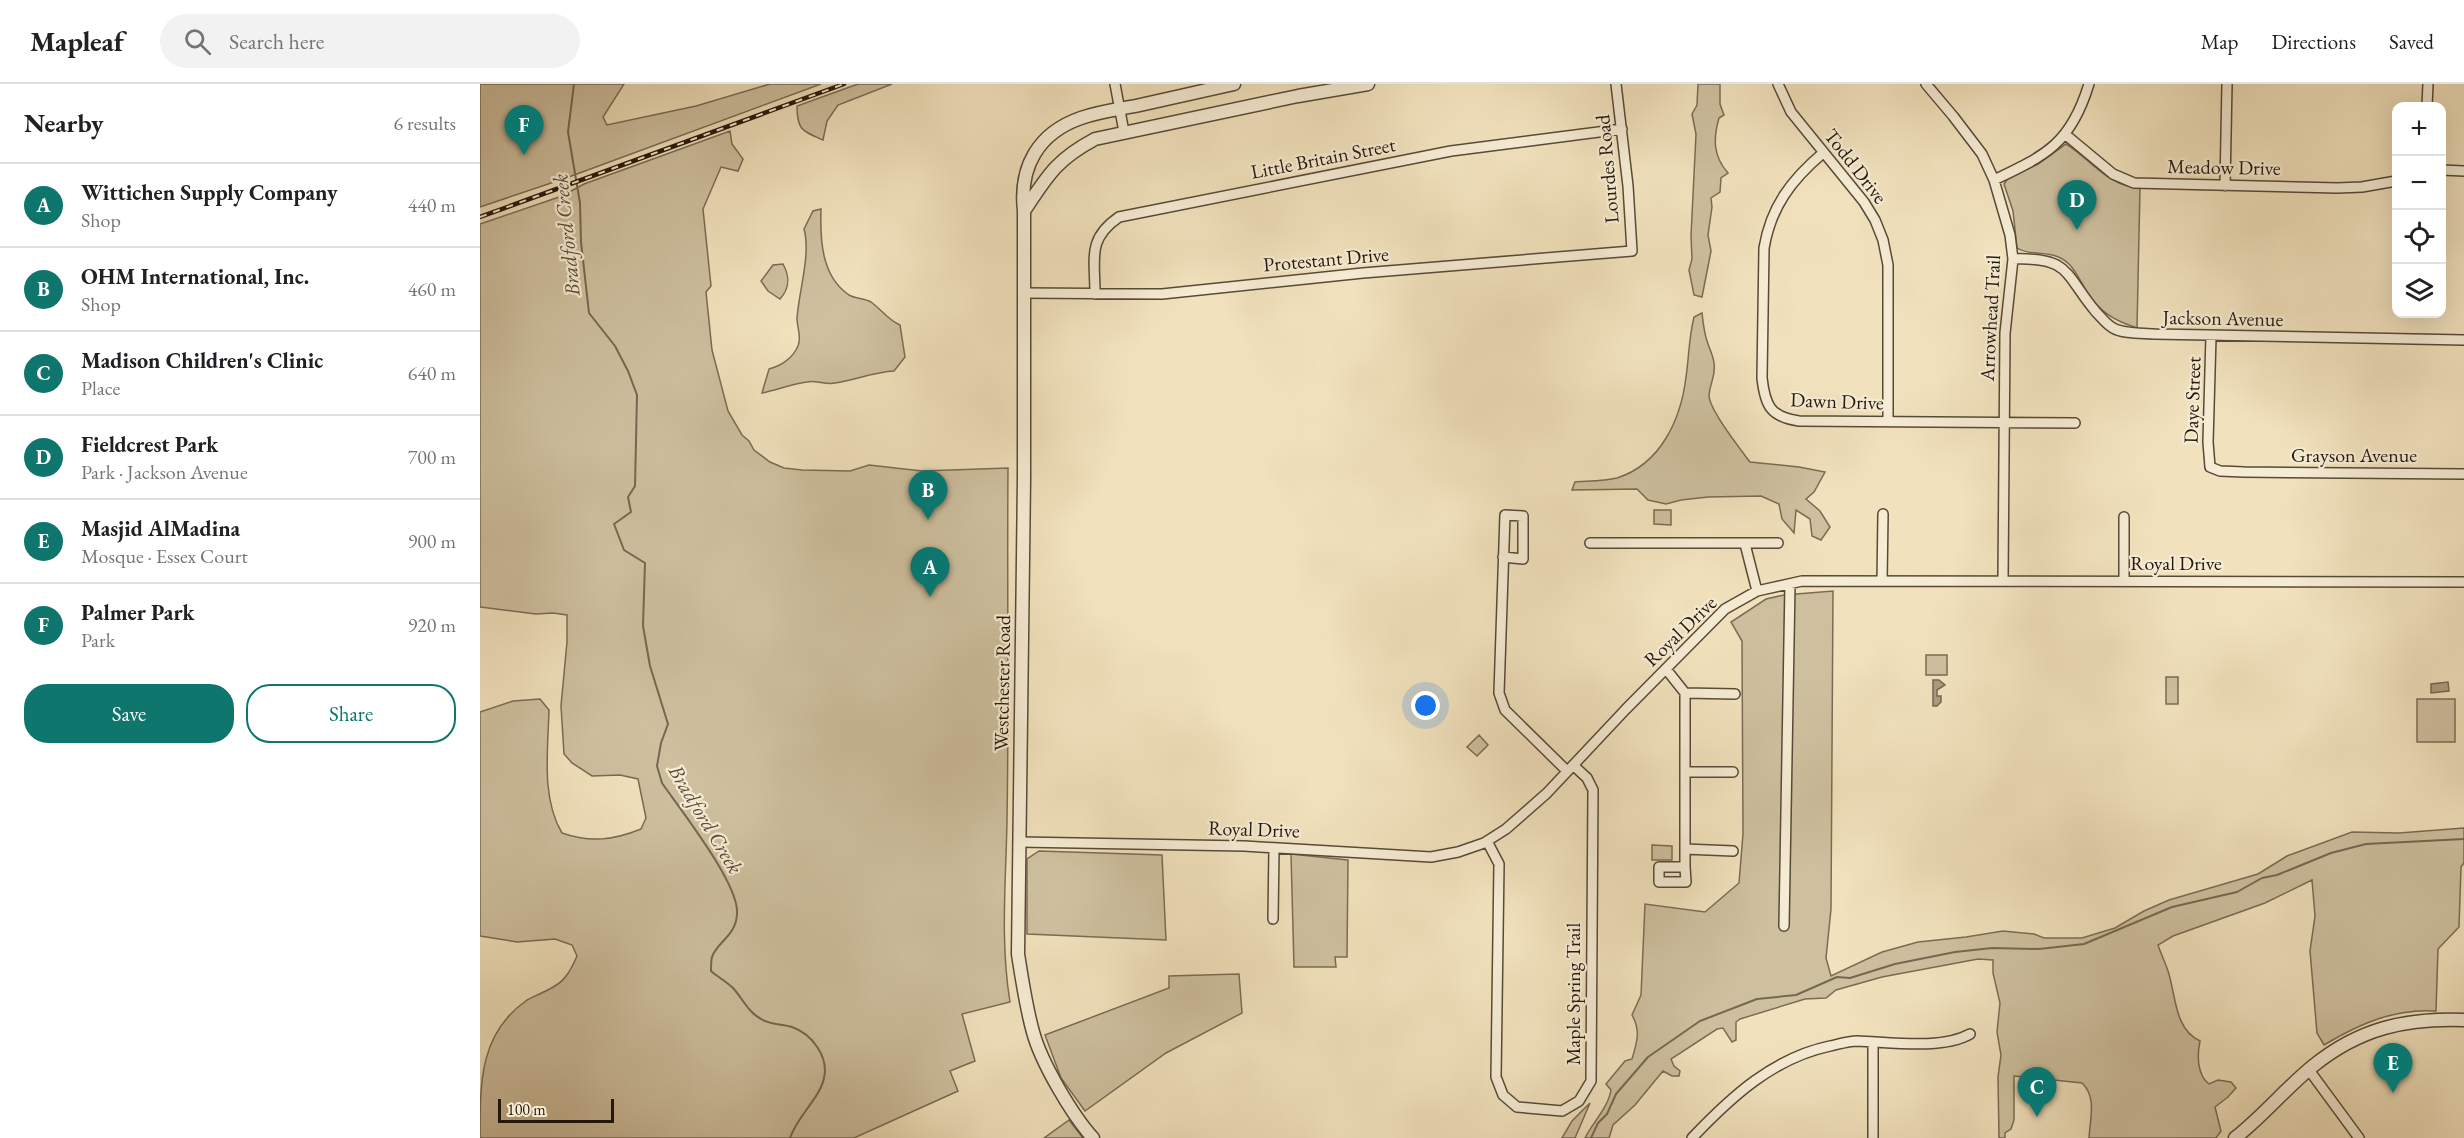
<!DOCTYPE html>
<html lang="en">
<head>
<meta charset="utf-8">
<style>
  :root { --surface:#fff; --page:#f2f2f2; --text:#202124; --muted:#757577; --line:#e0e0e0; --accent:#0f766e }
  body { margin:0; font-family:"EB Garamond",serif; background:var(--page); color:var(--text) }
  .controls { position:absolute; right:18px; top:18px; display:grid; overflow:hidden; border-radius:12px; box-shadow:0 6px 24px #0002 }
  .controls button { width:54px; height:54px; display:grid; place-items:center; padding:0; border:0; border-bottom:2px solid var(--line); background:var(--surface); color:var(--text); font:30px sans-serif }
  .scale { position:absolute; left:18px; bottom:15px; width:116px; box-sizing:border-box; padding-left:6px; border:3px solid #24180a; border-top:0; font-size:16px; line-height:21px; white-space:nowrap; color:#24180a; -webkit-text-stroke:4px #f6ecd4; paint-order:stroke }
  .you { position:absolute; left:946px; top:622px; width:21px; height:21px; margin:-15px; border:4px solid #fff; border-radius:50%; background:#1a73e8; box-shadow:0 0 0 9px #1a73e833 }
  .badge { display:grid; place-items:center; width:39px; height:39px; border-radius:50%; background:var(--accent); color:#fff; font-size:20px; font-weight:700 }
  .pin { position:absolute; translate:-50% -50px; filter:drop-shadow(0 2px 3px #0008) }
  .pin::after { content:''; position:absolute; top:32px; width:21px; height:18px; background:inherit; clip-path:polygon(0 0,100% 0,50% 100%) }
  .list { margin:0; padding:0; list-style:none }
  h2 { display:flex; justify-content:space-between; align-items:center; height:78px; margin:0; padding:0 24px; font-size:26px }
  h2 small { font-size:20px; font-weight:400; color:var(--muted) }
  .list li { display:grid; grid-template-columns:39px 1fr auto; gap:18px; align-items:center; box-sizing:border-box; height:84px; padding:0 24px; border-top:2px solid var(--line) }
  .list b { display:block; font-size:22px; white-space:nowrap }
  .list p { margin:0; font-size:20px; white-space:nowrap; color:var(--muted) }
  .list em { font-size:20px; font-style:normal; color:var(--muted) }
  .actions { display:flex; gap:12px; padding:18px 24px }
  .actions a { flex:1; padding:14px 0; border:2px solid var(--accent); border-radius:24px; text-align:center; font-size:21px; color:var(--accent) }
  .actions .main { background:var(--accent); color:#fff }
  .icon { flex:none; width:33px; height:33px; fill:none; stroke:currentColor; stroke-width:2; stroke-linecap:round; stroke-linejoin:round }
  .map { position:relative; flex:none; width:1984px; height:1054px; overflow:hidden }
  header { display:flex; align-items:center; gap:36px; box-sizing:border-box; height:84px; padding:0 30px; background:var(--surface); border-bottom:2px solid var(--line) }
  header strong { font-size:28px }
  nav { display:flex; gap:33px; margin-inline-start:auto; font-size:21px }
  .search { width:420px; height:54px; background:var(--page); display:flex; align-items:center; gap:15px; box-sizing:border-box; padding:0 21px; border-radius:33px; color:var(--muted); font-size:22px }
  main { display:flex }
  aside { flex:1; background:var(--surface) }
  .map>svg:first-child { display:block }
</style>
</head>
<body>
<header>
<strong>Mapleaf</strong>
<div class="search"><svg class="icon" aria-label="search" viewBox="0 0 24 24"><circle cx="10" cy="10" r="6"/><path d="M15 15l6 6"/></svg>Search here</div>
<nav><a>Map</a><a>Directions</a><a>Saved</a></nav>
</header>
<main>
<aside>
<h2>Nearby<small>6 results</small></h2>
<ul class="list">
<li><span class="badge">A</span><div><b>Wittichen Supply Company</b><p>Shop</p></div><em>440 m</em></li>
<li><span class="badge">B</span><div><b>OHM International, Inc.</b><p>Shop</p></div><em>460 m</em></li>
<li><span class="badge">C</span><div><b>Madison Children's Clinic</b><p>Place</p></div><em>640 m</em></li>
<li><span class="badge">D</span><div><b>Fieldcrest Park</b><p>Park · Jackson Avenue</p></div><em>700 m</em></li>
<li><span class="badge">E</span><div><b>Masjid AlMadina</b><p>Mosque · Essex Court</p></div><em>900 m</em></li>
<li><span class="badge">F</span><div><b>Palmer Park</b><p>Park</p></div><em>920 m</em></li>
</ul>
<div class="actions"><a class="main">Save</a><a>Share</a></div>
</aside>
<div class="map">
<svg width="1984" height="1054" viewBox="0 0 1984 1054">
  <rect width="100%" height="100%" fill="#f1e2bd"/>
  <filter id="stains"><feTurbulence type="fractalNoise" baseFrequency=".00333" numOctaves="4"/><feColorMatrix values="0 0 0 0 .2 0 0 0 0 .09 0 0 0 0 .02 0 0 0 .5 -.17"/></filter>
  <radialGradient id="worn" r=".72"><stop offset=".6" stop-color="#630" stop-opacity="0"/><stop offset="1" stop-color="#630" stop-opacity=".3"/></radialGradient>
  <!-- green -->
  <path fill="#cec09f" stroke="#796c54" stroke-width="1.5" d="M0,0H144L123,33L127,41L216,22L290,0H341L86,94L0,123Z
    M378,0H412L358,21L347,37L343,56C322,47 317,46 317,22Z
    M1218,0H1240V20L1244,31L1239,34C1233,55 1233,72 1248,89L1241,94L1240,108L1231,114L1232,123L1228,151L1231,167L1222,213L1214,211L1209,186L1212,175L1211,152L1216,50L1212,30L1217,21Z
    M250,47L252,60L263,75L258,87L241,83L223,125L231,202L226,208L232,266L248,327L262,351L269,357L274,366L290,378L304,384L322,386L370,387L389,381L442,387L528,384C527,501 529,619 527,736C526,797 520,857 530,918L482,930L495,977L470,987L478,1007L374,1054H0C0,996 0,949 47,916C58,910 79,903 86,892C91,886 94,879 97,872L92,861L75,855L37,858L0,852V628L33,617L60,615L69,626C68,666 61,714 82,749C110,759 134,756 161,745L166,734L158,695L140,691L112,692L92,679L84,670L81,622L87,558V531L73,529L56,530L0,523V140L82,112L104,100Z
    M1586,60C1611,75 1628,103 1660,104L1657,244C1636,237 1620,229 1608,209C1602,200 1597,189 1590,181C1572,163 1552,174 1537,164L1533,127L1524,100L1528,94L1558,80Z
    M341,125C340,155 341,192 369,211C376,215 384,214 391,218C402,226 408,236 420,241L425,273L414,287C394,288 375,296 355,299C346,301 336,296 327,298C312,300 297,306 282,309L289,285C301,282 313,274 318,262C322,253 317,244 317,234C319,207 331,170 324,145L333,127Z
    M303,180C310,193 310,204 300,215L288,207L281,197L293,181Z
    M1222,229C1223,238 1224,248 1227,257C1229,264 1233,271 1234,279C1236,293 1230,298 1229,311C1228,325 1261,366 1270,378L1319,383L1345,388L1334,408L1326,415L1340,427L1350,443L1341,456L1332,452L1330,435L1316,426L1314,449L1302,435L1299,420L1281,412L1228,413L1201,416L1186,420L1168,416L1157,405L1092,406L1095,398C1108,397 1124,397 1137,394C1181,380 1201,335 1206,293C1209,272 1209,253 1214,233Z
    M1174,426H1191V441L1174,440Z
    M1353,507L1351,825L1346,874L1351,892L1402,868L1438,858L1486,853L1523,847L1554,850L1564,854H1602L1635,844L1664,827L1689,816L1778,790L1807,772L1872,748L1919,749L1984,744V779L1981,783L1979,843L1958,865L1956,927C1915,924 1879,940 1844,961L1837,949L1830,867L1835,832L1832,796L1785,819L1693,852L1678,861C1681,870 1685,878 1688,887C1696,911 1694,945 1720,957C1717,971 1717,991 1729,1000L1738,996L1751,998L1756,1004L1748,1013L1735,1023L1741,1047L1736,1054H1609C1610,1035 1617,1013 1602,999L1534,992V1036L1531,1045L1525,1049V1054H1519L1518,993L1521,971L1517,948L1520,919L1513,889V876L1498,875L1402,893L1356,906L1346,914L1325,915L1260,935L1256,938V956L1252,958L1243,944L1237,945L1191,975L1194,982L1200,987L1199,992H1192L1183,987L1155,1021L1133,1041L1129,1054H1105C1113,1038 1128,1024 1131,1006L1126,1000L1145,977L1152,975C1157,958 1161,947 1152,931L1161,911L1165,820L1225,828L1259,799L1263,750L1262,557L1251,538L1286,515L1304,511Z
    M1446,571H1467V591H1446Z
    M1686,593H1698V620H1686Z
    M1937,615H1975V658H1937Z
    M999,651L1008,661L997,672L987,663Z
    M1172,761L1192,762V776H1172Z
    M559,767L682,771L686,856L547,850V775Z
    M811,770L868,776L867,873H855L856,883H814Z
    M759,890L762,929L686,969L605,1027L581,994L565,951L689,904V892Z
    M1110,1019L1095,1054H1082L1092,1037Z
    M589,1036L603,1054H564Z"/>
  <!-- water -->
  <path fill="#ab9d80" stroke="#756851" stroke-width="1.5" d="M1453,596H1459L1465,601L1457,606V612H1461V618L1457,622H1453Z
    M1968,598L1969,607L1951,609V600Z"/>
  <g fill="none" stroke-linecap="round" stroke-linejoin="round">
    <!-- stream -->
    <path stroke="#756851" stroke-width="2" d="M94,0L88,48L100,119L101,158L109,229L135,262L148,287L157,311L155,402L148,413L151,428L134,440L144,466L165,479L163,542L170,582L188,640L181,659L177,682L182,699C200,725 260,801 257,830C256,852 237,858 232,873C231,877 231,883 231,887C238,893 247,898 253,904C263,915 268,928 281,935C290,941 303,940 312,943C332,950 349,973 344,994C340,1014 318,1031 310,1054
      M1111,1054L1118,1039L1127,1030L1136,1010L1168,973L1220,937L1277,915L1316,911L1357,893L1370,894L1415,880L1475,868L1512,864L1559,865L1604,860L1692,823L1757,808L1782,794L1797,791L1851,769L1886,760L1984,755"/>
    <defs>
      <path id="minor" d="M635,0L644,48
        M1298,0L1311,28L1384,118L1395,136L1403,156L1408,181V337
        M1446,0L1473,32L1502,70L1514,96L1530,151L1533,175L1525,249L1523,496
        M1947,22L1948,0
        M1586,51L1633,90L1654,99L1857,104L1882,103L1916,97
        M1343,69C1311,96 1291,123 1284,164L1282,294C1285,321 1290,333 1319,337L1595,339
        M1962,86L1984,87
        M1514,96C1567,71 1591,59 1609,0
        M1745,102L1747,0
        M1533,175C1591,173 1584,190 1616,228C1621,233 1626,240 1633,244C1643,250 1662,249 1674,250L1984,256
        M544,209L682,210L883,189L1152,167L1148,102L1136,0
        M615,210C615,174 607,155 639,133L971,67L1142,45
        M1731,252L1728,358L1730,383L1740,387L1764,388L1984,390
        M1644,433V497
        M1110,459H1298
        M1265,460L1277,507
        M1023,473L1043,475V432L1025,431L1019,609L1025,626L1087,687
        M1402,497L1403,430
        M1186,585L1205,609L1255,610
        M1205,609V783
        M1205,688H1253
        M1007,757L1019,780L1016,993L1023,1011L1037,1023L1082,1027L1099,1017L1111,997L1113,706L1107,694L1093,681
        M540,758L764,762L951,773L978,768L1004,759L1026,745L1067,709L1146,625L1245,525L1277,507L1322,497L1984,498
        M1205,765L1253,767
        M1179,783H1205L1206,798H1179Z
        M793,835L794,764
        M1304,842L1310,500
        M1393,959V1054
        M1829,986L1879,1054
        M1212,1054C1251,1013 1293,974 1350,962C1359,960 1369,957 1377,957C1410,958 1462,966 1490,950"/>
      <path id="tertiary" d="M544,127C568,91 576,76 615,55L818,12L888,0
        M613,1054C592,1031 561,978 553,948C546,923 542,896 538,870L544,395V127C539,83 558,49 601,34C620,27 641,25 660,21C691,14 723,7 754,0
        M1755,1054C1783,1032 1806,1004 1833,982C1880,944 1926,934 1984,936"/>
    </defs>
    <!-- minor casing -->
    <use href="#minor" stroke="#574a37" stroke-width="12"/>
    <!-- tertiary casing -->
    <use href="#tertiary" stroke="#574a37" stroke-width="15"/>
    <!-- minor -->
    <use href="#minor" stroke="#f6ecd4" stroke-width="9"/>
    <!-- tertiary -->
    <use href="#tertiary" stroke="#f6ecd4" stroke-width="12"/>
    <defs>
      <path id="rail" d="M0,133L364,0"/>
    </defs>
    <!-- rail casing -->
    <use href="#rail" stroke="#24180a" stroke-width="4.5"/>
    <!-- rail -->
    <use href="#rail" stroke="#f6ecd4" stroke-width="2" stroke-dasharray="7" stroke-linecap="butt"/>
  </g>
  <g text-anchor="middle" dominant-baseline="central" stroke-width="4.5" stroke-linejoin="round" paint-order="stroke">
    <!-- street labels -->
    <g font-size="20" fill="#24180a" stroke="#f6ecd4">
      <text transform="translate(843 74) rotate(-11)">Little Britain Street</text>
      <text transform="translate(1376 82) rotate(52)">Todd Drive</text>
      <text transform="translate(1744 83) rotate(1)">Meadow Drive</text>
      <text transform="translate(1127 85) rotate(-95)">Lourdes Road</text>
      <text transform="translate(846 175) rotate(-5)">Protestant Drive</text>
      <text transform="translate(1510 234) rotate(-87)">Arrowhead Trail</text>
      <text transform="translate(1743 234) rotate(1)">Jackson Avenue</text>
      <text transform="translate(1712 316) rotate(-88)">Daye Street</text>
      <text transform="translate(1357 317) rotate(2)">Dawn Drive</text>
      <text x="1874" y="371">Grayson Avenue</text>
      <text x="1696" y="479">Royal Drive</text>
      <text transform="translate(1200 547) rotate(-44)">Royal Drive</text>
      <text transform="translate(522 599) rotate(-89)">Westchester Road</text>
      <text transform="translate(774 745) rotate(2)">Royal Drive</text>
      <text transform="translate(1093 910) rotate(-90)">Maple Spring Trail</text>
    </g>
    <!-- water labels -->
    <g font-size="21" font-style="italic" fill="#5a4d39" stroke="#f6ecd4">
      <text transform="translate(86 151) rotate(-96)">Bradford Creek</text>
      <text transform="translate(226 735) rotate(59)">Bradford Creek</text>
    </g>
  </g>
  <rect width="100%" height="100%" filter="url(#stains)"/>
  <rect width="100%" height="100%" fill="url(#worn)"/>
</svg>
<div class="controls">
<button>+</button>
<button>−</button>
<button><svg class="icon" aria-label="locate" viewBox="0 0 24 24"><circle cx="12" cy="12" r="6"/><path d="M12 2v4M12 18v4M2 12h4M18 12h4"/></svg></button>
<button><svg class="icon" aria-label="layers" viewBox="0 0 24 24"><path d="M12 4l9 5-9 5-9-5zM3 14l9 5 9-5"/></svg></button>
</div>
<div class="scale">100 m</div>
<div class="you"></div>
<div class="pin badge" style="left:450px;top:513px">A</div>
<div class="pin badge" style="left:448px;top:436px">B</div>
<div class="pin badge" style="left:1557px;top:1033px">C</div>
<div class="pin badge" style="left:1597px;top:146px">D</div>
<div class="pin badge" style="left:1913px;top:1009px">E</div>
<div class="pin badge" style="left:44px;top:71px">F</div>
</div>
</main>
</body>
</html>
